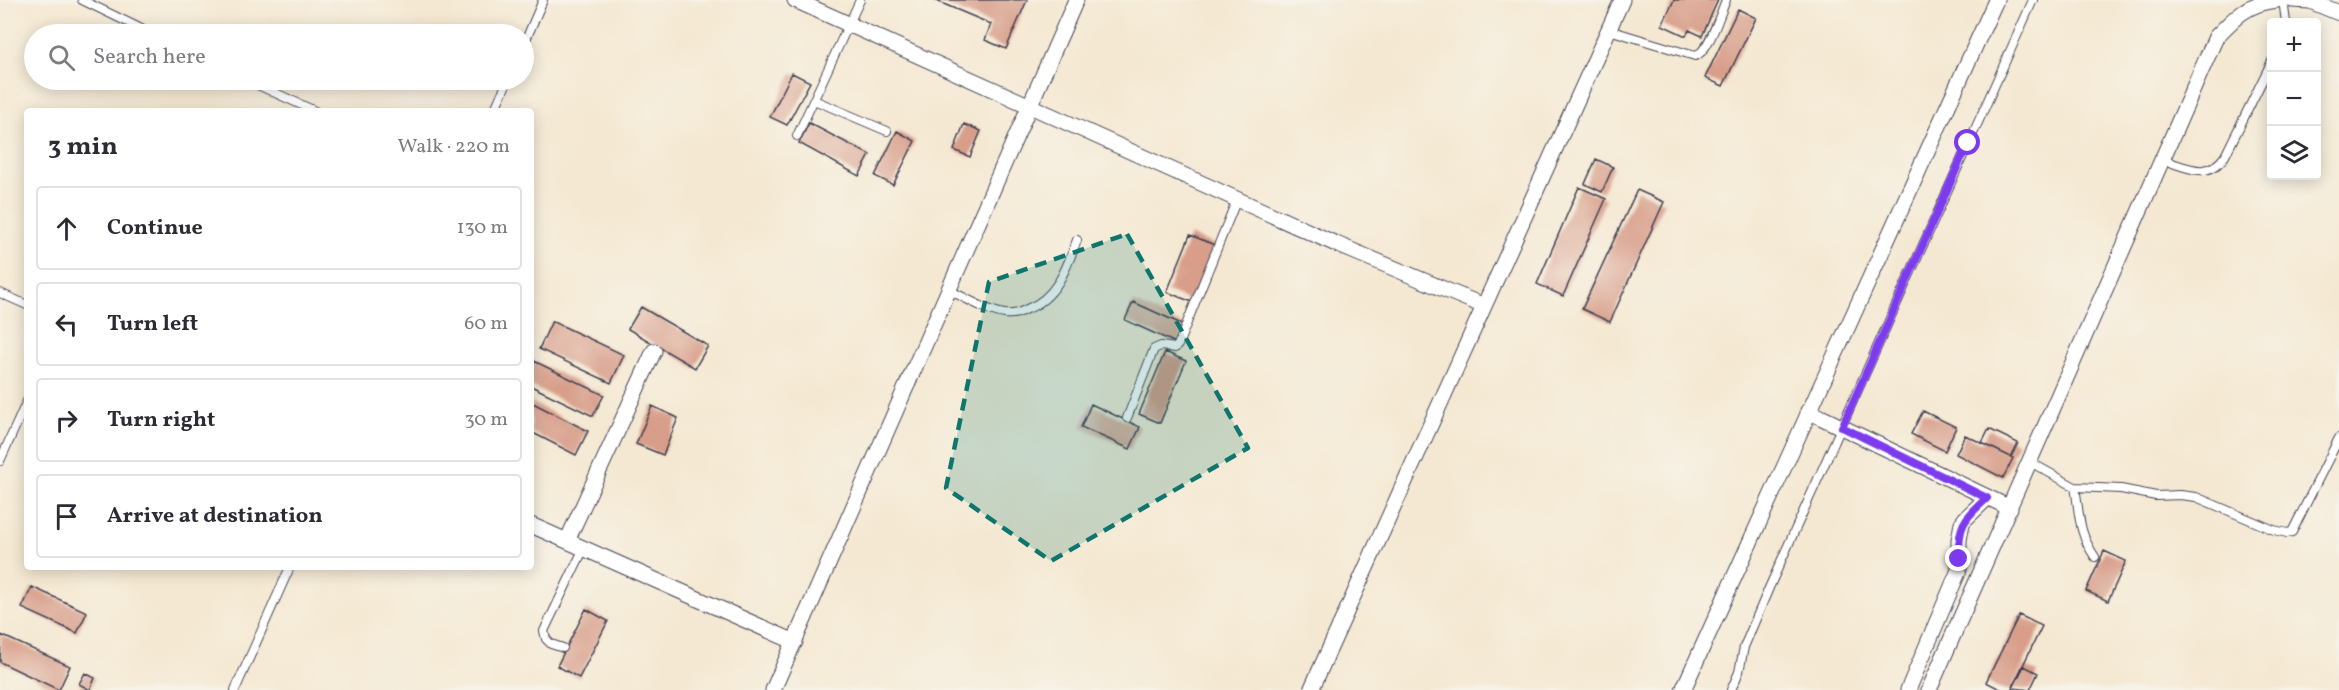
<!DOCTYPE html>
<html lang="en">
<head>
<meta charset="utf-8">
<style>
  :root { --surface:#fff; --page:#f7f7f7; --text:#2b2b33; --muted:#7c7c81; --line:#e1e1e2 }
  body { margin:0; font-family:Vollkorn,serif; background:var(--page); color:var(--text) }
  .controls { position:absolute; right:18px; top:18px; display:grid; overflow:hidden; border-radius:6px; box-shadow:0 3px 15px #0003 }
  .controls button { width:54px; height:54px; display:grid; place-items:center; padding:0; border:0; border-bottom:2px solid var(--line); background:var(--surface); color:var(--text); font:30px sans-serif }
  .stop { position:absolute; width:18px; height:18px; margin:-14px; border:4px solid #7c3aed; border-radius:50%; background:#fff }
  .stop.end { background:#7c3aed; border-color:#fff; box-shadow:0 2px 6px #0008 }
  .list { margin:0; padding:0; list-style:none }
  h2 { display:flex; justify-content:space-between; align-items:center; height:78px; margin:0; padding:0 24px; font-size:26px }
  h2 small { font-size:20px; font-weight:400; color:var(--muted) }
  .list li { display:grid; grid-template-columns:39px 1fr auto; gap:18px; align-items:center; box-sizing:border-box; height:84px; margin:0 12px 12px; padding:0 12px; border:2px solid var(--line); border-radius:6px }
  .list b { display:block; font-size:22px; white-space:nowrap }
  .list em { font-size:20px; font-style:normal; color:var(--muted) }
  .icon { flex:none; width:33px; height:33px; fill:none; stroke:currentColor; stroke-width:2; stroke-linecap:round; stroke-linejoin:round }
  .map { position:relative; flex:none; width:2339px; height:690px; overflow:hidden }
  .search { position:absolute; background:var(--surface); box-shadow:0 3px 15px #0003; left:24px; top:24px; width:510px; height:66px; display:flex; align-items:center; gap:15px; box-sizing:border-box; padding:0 21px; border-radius:33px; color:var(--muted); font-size:22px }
  .panel { position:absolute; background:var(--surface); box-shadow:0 3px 15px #0003; left:24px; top:108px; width:510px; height:462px; border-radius:6px }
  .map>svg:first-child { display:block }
</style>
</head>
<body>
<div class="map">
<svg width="2339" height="690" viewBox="0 0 2339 690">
  <rect width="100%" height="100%" fill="#f7f3e8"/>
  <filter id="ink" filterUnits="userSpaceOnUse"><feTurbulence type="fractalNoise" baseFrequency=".0167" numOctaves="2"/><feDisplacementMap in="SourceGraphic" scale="12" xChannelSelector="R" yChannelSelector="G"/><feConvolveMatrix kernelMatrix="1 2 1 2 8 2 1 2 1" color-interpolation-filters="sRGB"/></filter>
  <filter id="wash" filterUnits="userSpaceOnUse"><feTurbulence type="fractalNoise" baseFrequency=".008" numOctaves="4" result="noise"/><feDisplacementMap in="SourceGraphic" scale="24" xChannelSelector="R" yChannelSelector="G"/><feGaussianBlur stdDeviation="1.35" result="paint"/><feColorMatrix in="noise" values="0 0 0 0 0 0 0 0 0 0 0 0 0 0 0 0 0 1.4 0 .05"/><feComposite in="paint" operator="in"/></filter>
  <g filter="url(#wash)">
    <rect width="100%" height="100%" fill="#f4e8d2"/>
    <g id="blocks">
      <!-- building -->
      <path fill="#d89e8a" d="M934,0H1027L1006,49L985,40L991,24Z
        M1674,0H1718L1702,36L1689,30L1686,36L1662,25Z
        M1738,9L1756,18L1723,86L1705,78Z
        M792,73L810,82L787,125L770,117Z
        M809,123L870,155L859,176L799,143Z
        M964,124L981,131L970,157L954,150Z
        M897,131L915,141L893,185L875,176Z
        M1596,159L1613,167L1602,192L1585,184Z
        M1579,187L1606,199L1563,296L1537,284Z
        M1637,190L1664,202L1610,322L1582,309Z
        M1190,235L1215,245L1192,302L1167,292Z
        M1133,302L1186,326L1178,344L1125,320Z
        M641,307L708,346L695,368L628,329Z
        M552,321L624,355L611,383L539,349Z
        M1165,352L1186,361L1160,423L1139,414Z
        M534,361L604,395L593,416L531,386V367Z
        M531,402L588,431L576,455L531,432Z
        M1091,404L1140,427L1130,449L1081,427Z
        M652,406L678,418L663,455L636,444Z
        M1923,411L1956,427L1945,451L1911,434Z
        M1989,429L2018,443L2011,457L1982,443Z
        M1965,435L2013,458L2003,478L1956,454Z
        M2104,551L2126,561L2108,601L2086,591Z
        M32,587L87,612L77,633L22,608Z
        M586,609L608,621L579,678L557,666Z
        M2019,615L2042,626L2011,690H2002L1986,682Z
        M1,635L70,666L59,690L0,662Z
        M2024,666L2038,673L2030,690L2013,688Z
        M85,673L95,678L90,690L79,684Z"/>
    </g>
  </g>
  <g filter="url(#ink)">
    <use href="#blocks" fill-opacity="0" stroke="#424052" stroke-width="1.5"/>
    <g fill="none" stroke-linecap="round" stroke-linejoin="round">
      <defs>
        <path id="lane" d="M82,0L152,34
          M2283,0L2286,22
          M1609,30L1695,56C1709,52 1720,14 1726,0
          M524,44L543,0
          M247,80L315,111
          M814,100L887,131
          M494,111L508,80
          M797,136L860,0
          M2162,160C2188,167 2207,181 2225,156L2272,61
          M949,290C964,297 988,312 1005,314C1014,315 1019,313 1027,309C1057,298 1067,267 1077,240
          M0,293L27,305
          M1127,418L1154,349L1161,346L1175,348L1178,345L1237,199
          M0,461L27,401
          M2030,462L2075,487L2121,489L2156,496L2180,495L2196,497L2274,530L2287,533L2292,532L2339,438
          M2075,487C2080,516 2078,532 2095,557
          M563,648L551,644L546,639L544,631L584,548
          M235,690L290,567
          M1731,690L1739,672L1744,647L1769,588L2033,0"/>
        <path id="street" d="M795,0L1336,244L1484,306
          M2292,0L2310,1L2339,13
          M1808,411L2010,508
          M531,525L795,642
          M567,541L654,351
          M773,690L1076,0
          M1311,690L1622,0
          M1683,690L1996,0
          M1908,690L1959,570V540L1962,523L1965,519L1987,498
          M1929,690L2216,37C2236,16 2248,3 2277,0"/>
      </defs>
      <!-- lane casing -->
      <use href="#lane" stroke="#424052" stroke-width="10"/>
      <!-- street casing -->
      <use href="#street" stroke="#424052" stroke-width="17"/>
      <!-- lane -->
      <use href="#lane" stroke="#fff" stroke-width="8"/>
      <!-- street -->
      <use href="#street" stroke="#fff" stroke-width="15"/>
    </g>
  </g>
  <g fill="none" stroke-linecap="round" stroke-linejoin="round" filter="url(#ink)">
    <!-- route -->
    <path stroke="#7c3aed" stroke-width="8" d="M1959,559C1958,525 1963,520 1987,498L1842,427L1968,143"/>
  </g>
  <!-- marked area -->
  <path fill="#0f766e" fill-opacity="0.2" stroke="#0f766e" stroke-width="4.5" stroke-dasharray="12 8" stroke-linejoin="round" d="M1127,234L1248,448L1051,561L946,488L989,282Z"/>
</svg>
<div class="controls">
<button>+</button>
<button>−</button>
<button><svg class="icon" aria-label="layers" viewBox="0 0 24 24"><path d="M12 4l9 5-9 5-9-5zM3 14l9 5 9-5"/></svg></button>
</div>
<div class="stop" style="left:1968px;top:143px"></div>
<div class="stop end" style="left:1959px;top:559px"></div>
<div class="search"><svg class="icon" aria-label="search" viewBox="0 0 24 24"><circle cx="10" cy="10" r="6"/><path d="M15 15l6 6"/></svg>Search here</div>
<section class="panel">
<h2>3 min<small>Walk · 220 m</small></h2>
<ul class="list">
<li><svg class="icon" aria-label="ahead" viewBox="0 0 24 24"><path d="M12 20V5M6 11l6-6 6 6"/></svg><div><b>Continue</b></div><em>130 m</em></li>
<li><svg class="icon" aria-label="left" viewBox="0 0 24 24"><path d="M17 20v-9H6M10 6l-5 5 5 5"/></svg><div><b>Turn left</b></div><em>60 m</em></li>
<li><svg class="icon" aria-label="right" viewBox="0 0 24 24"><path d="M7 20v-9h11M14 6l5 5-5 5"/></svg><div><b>Turn right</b></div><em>30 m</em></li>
<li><svg class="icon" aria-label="arrive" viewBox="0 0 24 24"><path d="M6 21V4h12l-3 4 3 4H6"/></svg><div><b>Arrive at destination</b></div></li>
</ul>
</section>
</div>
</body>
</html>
